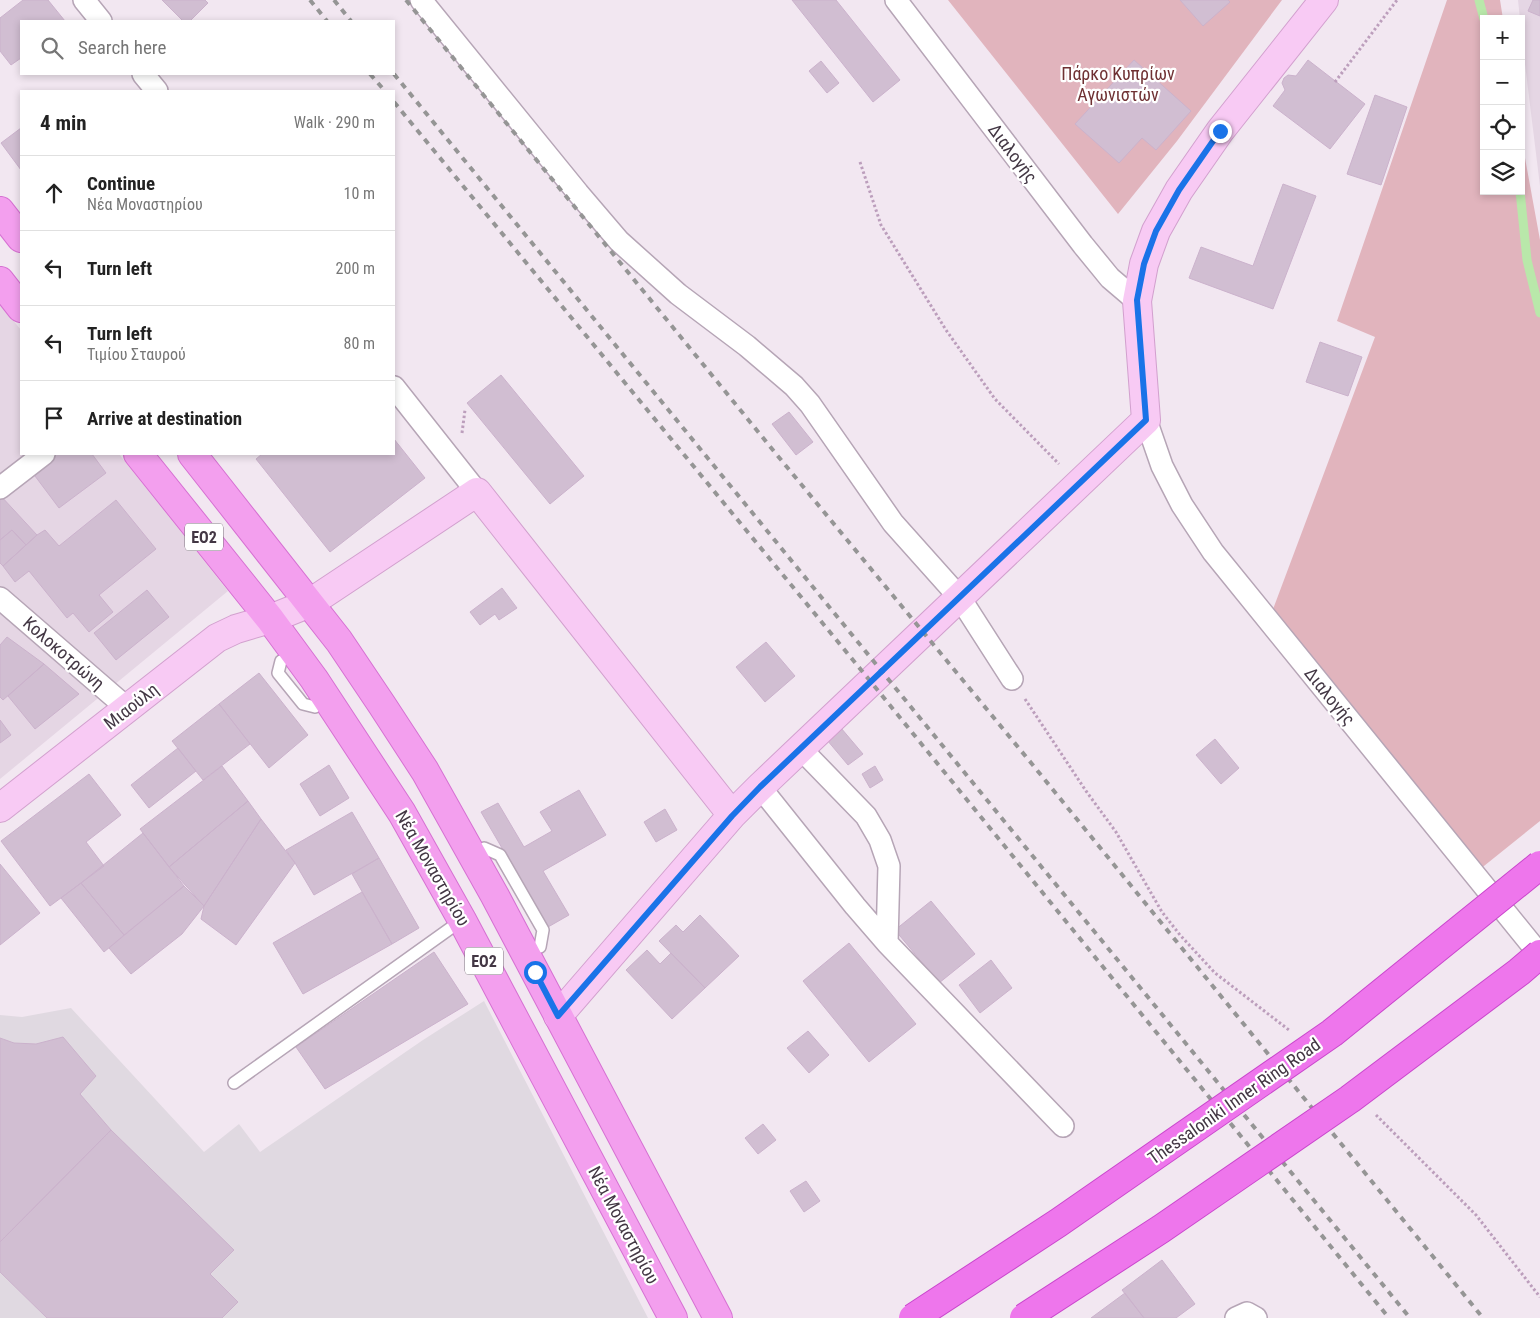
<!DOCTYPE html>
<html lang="en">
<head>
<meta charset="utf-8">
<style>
  :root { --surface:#fff; --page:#f2f2f2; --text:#222; --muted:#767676; --line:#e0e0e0 }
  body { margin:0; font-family:"Roboto Condensed",sans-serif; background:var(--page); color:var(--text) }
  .controls { position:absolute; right:15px; top:15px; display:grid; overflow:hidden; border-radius:0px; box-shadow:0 2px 8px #0003 }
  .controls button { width:45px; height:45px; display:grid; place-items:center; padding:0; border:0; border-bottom:1px solid var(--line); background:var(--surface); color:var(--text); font:25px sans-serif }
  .stop { position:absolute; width:15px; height:15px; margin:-11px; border:4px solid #1a73e8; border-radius:50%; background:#fff }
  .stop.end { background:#1a73e8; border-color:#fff; box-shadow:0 1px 5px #0008 }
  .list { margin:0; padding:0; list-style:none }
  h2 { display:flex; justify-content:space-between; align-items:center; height:65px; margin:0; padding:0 20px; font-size:21px }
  h2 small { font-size:16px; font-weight:400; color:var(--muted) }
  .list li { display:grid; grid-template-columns:32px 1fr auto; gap:15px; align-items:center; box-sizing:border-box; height:75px; padding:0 20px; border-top:1px solid var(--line) }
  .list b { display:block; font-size:19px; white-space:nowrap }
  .list p { margin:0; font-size:16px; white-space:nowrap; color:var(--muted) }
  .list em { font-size:16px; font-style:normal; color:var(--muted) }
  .icon { flex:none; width:28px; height:28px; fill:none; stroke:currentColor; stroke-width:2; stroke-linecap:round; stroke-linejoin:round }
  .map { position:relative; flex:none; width:1540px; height:1318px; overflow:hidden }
  .search { position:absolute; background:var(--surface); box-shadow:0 2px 8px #0003; left:20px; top:20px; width:375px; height:55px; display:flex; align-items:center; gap:12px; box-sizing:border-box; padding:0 18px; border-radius:0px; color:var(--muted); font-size:19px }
  .panel { position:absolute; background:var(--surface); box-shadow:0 2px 8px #0003; left:20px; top:90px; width:375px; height:365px; border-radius:0px }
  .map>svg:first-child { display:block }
</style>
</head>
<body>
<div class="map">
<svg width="1540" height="1318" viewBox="0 0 1540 1318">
  <rect width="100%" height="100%" fill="#f2e7f1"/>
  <!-- residential -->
  <path fill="#e5d6e4" d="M1518,0H1540V186L1521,32V19H1520Z
    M0,304L21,330V454H119L228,591L0,779Z"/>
  <!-- industrial -->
  <path fill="#e0d9e1" d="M484,1001L648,1318H0V1015L22,1017L71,1008L204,1152L239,1124L260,1152L423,1040Z"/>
  <!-- green -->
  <path fill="#e1b4bd" d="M948,0H1282L1177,141L1118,214Z
    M1447,0H1500L1503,19H1484V191H1521V136L1540,240V821L1474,874L1266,628L1375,337L1337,321Z"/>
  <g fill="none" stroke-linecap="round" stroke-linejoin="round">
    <!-- stream -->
    <path stroke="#b9e8aa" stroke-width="9" d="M1479,0L1484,19
      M1520,191L1527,260L1540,313"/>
  </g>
  <!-- building -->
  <path fill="#d1bed2" stroke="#cbb2cc" d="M23,0H48L65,21H21V58L11,65L0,51V18Z
    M162,0H205L208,3L190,21H183Z
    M792,0H836L900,80L873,102Z
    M1180,0H1228L1230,2L1203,26Z
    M1533,0H1540V16L1528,11Z
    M1134,60L1191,111L1156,150L1142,138L1119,163L1075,124Z
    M1308,60L1365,104L1330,149L1273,106L1285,90L1282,83L1284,78L1288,75L1296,76Z
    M821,61L839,83L827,93L809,71Z
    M1375,95L1407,107L1381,185L1347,174Z
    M21,128V170L1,143Z
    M1283,184L1316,196L1273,309L1189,278L1201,247L1253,266Z
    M1320,342L1362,357L1348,396L1306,382Z
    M501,375L584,476L550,504L467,403Z
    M789,412L813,442L796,455L772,424Z
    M394,439L425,478L330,552L256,459L262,454H394Z
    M56,454H92L106,473L59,508L32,472Z
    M0,495L37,535L26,545L12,530L0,540Z
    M116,500L156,549L99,595L113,612L89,632L73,613L67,618L29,571L15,582L3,566L37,535L45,530L59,546Z
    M12,530L26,545L3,566L0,563V540Z
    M502,588L517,608L499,620L495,614L480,625L470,612Z
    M147,590L169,617L116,660L94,633Z
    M7,637L44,664L3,700L0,697V645Z
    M766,642L795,676L765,702L736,667Z
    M44,664L79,694L35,729L8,696Z
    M259,673L308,735L269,768L219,704Z
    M219,704L250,744L203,780L172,741Z
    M0,720L11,735L0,743Z
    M841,728L863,754L848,765L827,740Z
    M1215,739L1239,768L1221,784L1196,755Z
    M178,748L196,771L149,808L131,785Z
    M329,765L349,798L320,816L300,784Z
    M222,766L248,801L169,867L140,829Z
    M875,766L883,780L870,788L862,774Z
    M89,774L121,815L86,842L104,866L50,906L1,841Z
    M579,790L606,835L543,871L569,915L548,927L481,812L498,803L524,847L552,831L540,812Z
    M248,801L261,819L204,906L169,867Z
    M665,809L677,830L656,842L644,822Z
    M352,812L379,858L314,895L295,863L286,850Z
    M261,819L295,863L236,945L201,919L204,906Z
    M143,833L184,886L124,935L81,883Z
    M379,858L419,928L392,944L352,874Z
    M0,864L40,913L0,945Z
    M81,883L124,935L104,952L61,898Z
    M184,886L204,906L182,934L131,974L109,948Z
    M362,892L392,944L303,994L273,943Z
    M931,901L975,954L939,983L895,930Z
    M700,915L739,956L705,988L659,941L676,925L683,932Z
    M849,943L916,1024L869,1062L803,981Z
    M647,950L660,964L671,953L705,988L672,1019L626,970Z
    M434,952L468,1004L325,1089L296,1047Z
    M991,960L1012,988L980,1013L959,985Z
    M808,1031L829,1055L809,1073L787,1048Z
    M63,1037L96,1076L80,1094L111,1130L0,1242V1038L14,1043L36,1044Z
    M763,1124L776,1140L758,1154L745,1138Z
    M111,1130L234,1250L210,1274L238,1302L222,1318H47L0,1272V1242Z
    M806,1181L820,1201L804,1212L790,1191Z
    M1162,1260L1195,1304L1176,1318H1144L1122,1290Z
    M1125,1293L1144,1318H1091Z"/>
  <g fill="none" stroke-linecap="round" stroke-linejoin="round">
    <defs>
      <path id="lane" d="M281,661L278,673L303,704L315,707
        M484,848L500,855L543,930L540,947
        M234,1083L462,920"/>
      <path id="street" d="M84,0L101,21
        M421,0L578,193L619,241L678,294L747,346L794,386L810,404L893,523L960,598L1012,679
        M896,0L1083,245L1110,278L1137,301
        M143,74L157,91
        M394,387L477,492
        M1146,420L1162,466L1182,505L1213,552L1540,955
        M0,488L44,454
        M0,598L127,708
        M801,749L866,816L880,840L889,866L887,943L1063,1126
        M760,787L855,906L887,943
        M1236,1318L1247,1313L1256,1318"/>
      <path id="secondary" d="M0,808L217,638L236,629L270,619L310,603L477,492L732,815L760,787L1146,420L1137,301L1144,264L1156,231L1179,190L1220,131L1324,0
        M558,1016L732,815"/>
      <path id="primary" d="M0,211L21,238
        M0,281L21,308
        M138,454L270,619L314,679L402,813L462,920L673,1318
        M192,454L339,641L382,705L425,771L495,896L718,1318"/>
    </defs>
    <!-- lane casing -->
    <use href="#lane" stroke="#b6a5b6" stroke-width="14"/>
    <!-- street casing -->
    <use href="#street" stroke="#b6a5b6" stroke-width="24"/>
    <!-- secondary casing -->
    <use href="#secondary" stroke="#d2a0ce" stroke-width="30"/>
    <!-- primary casing -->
    <use href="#primary" stroke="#d671d2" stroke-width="30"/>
    <!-- path -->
    <path stroke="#bc9ebc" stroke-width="3" stroke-dasharray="2.5 2.5" stroke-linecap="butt" d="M1335,82L1397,0
      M860,162L881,225L946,330L995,399L1059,464
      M462,433L465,410
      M1025,699L1086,791L1116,832L1162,912L1180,935L1215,973L1289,1030
      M1376,1115L1476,1215L1540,1297"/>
    <!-- lane -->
    <use href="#lane" stroke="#fff" stroke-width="11"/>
    <!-- street -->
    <use href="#street" stroke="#fff" stroke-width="21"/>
    <!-- secondary -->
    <use href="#secondary" stroke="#f8caf4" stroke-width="28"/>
    <!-- primary -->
    <use href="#primary" stroke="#f39fee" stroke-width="28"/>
    <!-- rail -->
    <path stroke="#959595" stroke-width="4" stroke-dasharray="6 6" stroke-linecap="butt" d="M310,0L327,21
      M334,0L351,21
      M406,0L777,455L1032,764L1483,1318
      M370,74L385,91
      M394,74L1410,1318
      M394,102L871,682L1389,1318"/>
    <defs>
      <path id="highway-bridge" d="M913,1318L1058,1223L1332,1033L1540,865
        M1024,1318L1161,1229L1350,1099L1519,972L1540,954"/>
    </defs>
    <!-- highway-bridge casing -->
    <use href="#highway-bridge" stroke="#c947cc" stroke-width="30" stroke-linecap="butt"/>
    <!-- highway-bridge -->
    <use href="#highway-bridge" stroke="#ee76ec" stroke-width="28"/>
  </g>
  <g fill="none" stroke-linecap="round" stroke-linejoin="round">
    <!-- route -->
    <path stroke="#1a73e8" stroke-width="6" d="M535,972L558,1016L732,816L760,787L1146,420L1137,300L1144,264L1156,231L1179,190L1220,131"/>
  </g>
  <g text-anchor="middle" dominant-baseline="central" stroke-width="4.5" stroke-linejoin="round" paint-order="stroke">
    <!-- shield labels -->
    <g fill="#fff" stroke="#7b737c" stroke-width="1">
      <rect x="185" y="523.5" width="38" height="27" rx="4"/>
      <rect x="465" y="947.5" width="38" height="27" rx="4"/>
    </g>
    <g font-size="16" font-weight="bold" fill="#433744">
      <text x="204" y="537">ΕΟ2</text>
      <text x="484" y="961">ΕΟ2</text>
    </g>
    <!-- park labels -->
    <g font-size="18" fill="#6f3133" stroke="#fff">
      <text x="1118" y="73">Πάρκο Κυπρίων<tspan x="1118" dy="21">Αγωνιστών</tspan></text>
    </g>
    <!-- street labels -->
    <g font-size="18" fill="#433744" stroke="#fff">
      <text transform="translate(1013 153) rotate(53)">Διαλογής</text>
      <text transform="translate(64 653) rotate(41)">Κολοκοτρώνη</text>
      <text transform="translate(1330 696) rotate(51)">Διαλογής</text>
      <text transform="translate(131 706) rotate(-38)">Μιαούλη</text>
      <text transform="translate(433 868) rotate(60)">Νέα Μοναστηρίου</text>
      <text transform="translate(1234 1101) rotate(-35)">Thessaloniki Inner Ring Road</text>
      <text transform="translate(624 1225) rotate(62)">Νέα Μοναστηρίου</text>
    </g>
  </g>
</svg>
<div class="controls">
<button>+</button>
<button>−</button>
<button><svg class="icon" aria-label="locate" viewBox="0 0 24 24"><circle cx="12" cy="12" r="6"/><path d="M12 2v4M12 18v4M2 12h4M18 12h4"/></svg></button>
<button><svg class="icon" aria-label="layers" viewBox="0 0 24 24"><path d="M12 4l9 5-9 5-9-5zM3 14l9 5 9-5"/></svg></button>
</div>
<div class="stop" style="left:535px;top:972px"></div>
<div class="stop end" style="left:1220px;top:131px"></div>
<div class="search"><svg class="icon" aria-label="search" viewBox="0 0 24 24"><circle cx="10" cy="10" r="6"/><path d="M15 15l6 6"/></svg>Search here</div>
<section class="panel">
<h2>4 min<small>Walk · 290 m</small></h2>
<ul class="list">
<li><svg class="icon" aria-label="ahead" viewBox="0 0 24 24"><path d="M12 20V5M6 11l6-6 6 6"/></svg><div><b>Continue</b><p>Νέα Μοναστηρίου</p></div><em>10 m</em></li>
<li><svg class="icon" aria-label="left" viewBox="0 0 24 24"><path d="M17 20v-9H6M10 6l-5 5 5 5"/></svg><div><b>Turn left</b></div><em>200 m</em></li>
<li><svg class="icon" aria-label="left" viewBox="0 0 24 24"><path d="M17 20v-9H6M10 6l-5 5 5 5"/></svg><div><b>Turn left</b><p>Τιμίου Σταυρού</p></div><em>80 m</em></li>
<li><svg class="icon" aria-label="arrive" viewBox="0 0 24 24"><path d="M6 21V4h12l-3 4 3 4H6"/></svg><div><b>Arrive at destination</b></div></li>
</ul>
</section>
</div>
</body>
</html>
